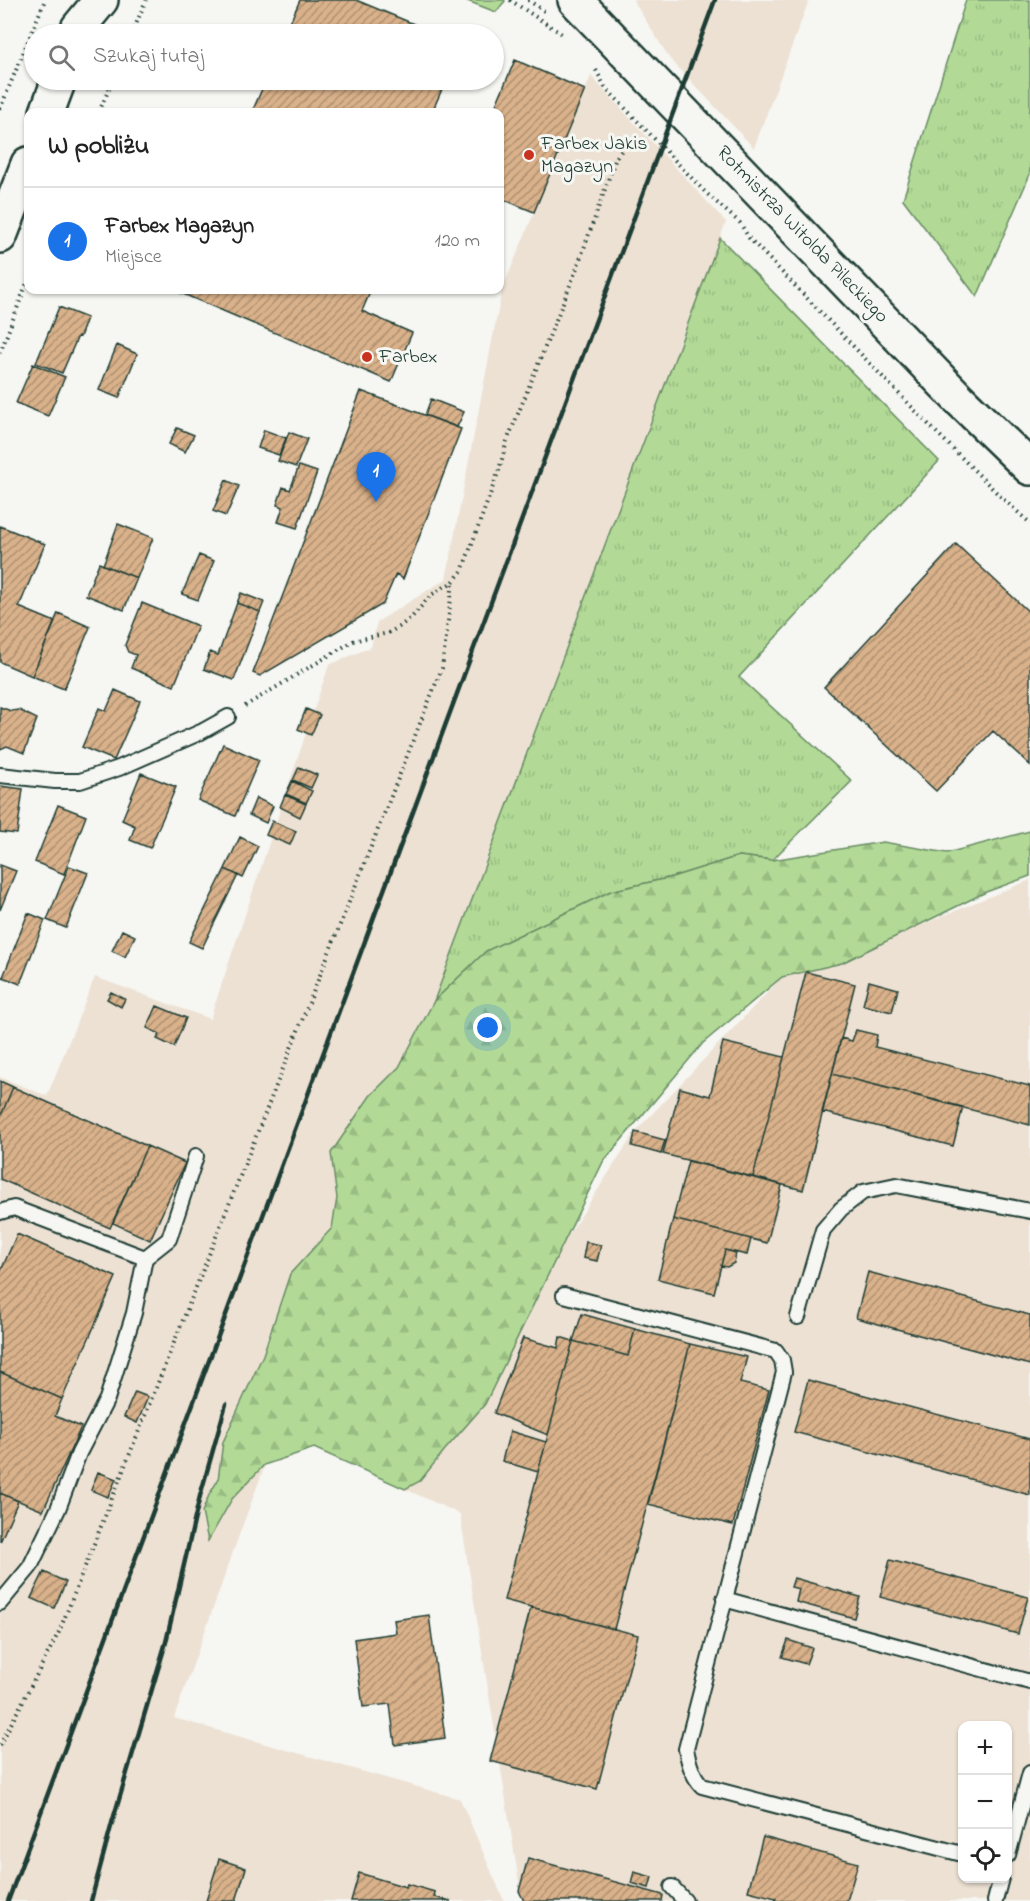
<!DOCTYPE html>
<html lang="pl">
<head>
<meta charset="utf-8">
<style>
  :root { --surface:#fff; --page:#f2f2f2; --text:#222; --muted:#767676; --line:#e0e0e0; --accent:#1a73e8 }
  body { margin:0; font-family:"Indie Flower",sans-serif; background:var(--page); color:var(--text) }
  .controls { position:absolute; right:18px; bottom:18px; display:grid; overflow:hidden; border-radius:12px; box-shadow:0 2px 4px #0004 }
  .controls button { width:54px; height:54px; display:grid; place-items:center; padding:0; border:0; border-bottom:2px solid var(--line); background:var(--surface); color:var(--text); font:30px sans-serif }
  .you { position:absolute; left:488px; top:1028px; width:21px; height:21px; margin:-15px; border:4px solid #fff; border-radius:50%; background:#1a73e8; box-shadow:0 0 0 9px #1a73e833 }
  .badge { display:grid; place-items:center; width:39px; height:39px; border-radius:50%; background:var(--accent); color:#fff; font-size:20px; font-weight:700 }
  .pin { position:absolute; translate:-50% -50px; filter:drop-shadow(0 2px 3px #0008) }
  .pin::after { content:''; position:absolute; top:32px; width:21px; height:18px; background:inherit; clip-path:polygon(0 0,100% 0,50% 100%) }
  .list { margin:0; padding:0; list-style:none }
  h2 { display:flex; justify-content:space-between; align-items:center; height:78px; margin:0; padding:0 24px; font-size:26px }
  h2 small { font-size:20px; font-weight:400; color:var(--muted) }
  .list li { display:grid; grid-template-columns:39px 1fr auto; gap:18px; align-items:center; box-sizing:border-box; height:108px; padding:0 24px; border-top:2px solid var(--line) }
  .list b { display:block; font-size:22px; white-space:nowrap }
  .list p { margin:0; font-size:20px; white-space:nowrap; color:var(--muted) }
  .list em { font-size:20px; font-style:normal; color:var(--muted) }
  .icon { flex:none; width:33px; height:33px; fill:none; stroke:currentColor; stroke-width:2; stroke-linecap:round; stroke-linejoin:round }
  .map { position:relative; flex:none; width:1030px; height:1901px; overflow:hidden }
  .search { position:absolute; background:var(--surface); box-shadow:0 2px 4px #0004; left:24px; top:24px; width:480px; height:66px; display:flex; align-items:center; gap:15px; box-sizing:border-box; padding:0 21px; border-radius:33px; color:var(--muted); font-size:22px }
  .panel { position:absolute; background:var(--surface); box-shadow:0 2px 4px #0004; left:24px; top:108px; width:480px; height:186px; border-radius:12px }
  .map>svg:first-child { display:block }
</style>
</head>
<body>
<div class="map">
<svg width="1030" height="1901" viewBox="0 0 1030 1901">
  <defs>
    <pattern id="grass-tufts" width="24" height="20" patternUnits="userSpaceOnUse" patternTransform="scale(1.5)"><rect width="24" height="20" fill="#b2da96"/><path d="M3 7l-1-3M5 7V3M7 7l1-3M15 17l-1-3M17 17v-4M19 17l1-3" fill="none" stroke="#99bc82"/></pattern>
    <pattern id="forest-firs" width="22" height="20" patternUnits="userSpaceOnUse" patternTransform="scale(1.5)"><rect width="22" height="20" fill="#b2da96"/><path d="M5 1l3.5 6h-7zM16 11l3.5 6h-7z" fill="#99bc82"/></pattern>
    <pattern id="building-hatch" width="6" height="6" patternUnits="userSpaceOnUse" patternTransform="scale(1.5)"><rect width="6" height="6" fill="#d9b18a"/><path d="M-1 1l2-2M0 6l6-6M5 7l2-2" fill="none" stroke="#af9172"/></pattern>
  </defs>
  <rect width="100%" height="100%" fill="#f6f6f2"/>
  <filter id="ink" filterUnits="userSpaceOnUse"><feTurbulence type="fractalNoise" baseFrequency=".0167" numOctaves="2"/><feDisplacementMap in="SourceGraphic" scale="12" xChannelSelector="R" yChannelSelector="G"/><feConvolveMatrix kernelMatrix="1 2 1 2 8 2 1 2 1" color-interpolation-filters="sRGB"/></filter>
  <g filter="url(#ink)">
    <!-- built -->
    <path fill="#ede1d3" fill-rule="evenodd" d="M633,0H809L754,148L670,59Z
      M591,76L726,222L440,985L358,1215L242,1527L174,1718L460,1799L504,1901H0V1077L47,1096L95,977L210,1019L329,665L371,647L377,622L446,579L502,290Z
      M1030,880V1901H522L460,1514L405,1489L635,1132L782,977L909,930ZM962,1726H1008V1878H962Z"/>
    <!-- grass -->
    <path fill="url(#grass-tufts)" stroke="#688c65" stroke-width="1.5" d="M465,0H503L505,1L496,12Z
      M966,0H1030V174L977,297L903,199Z
      M720,238L939,461L739,677L852,781L772,860L739,856L672,877L611,891L486,951L434,1001Z"/>
    <!-- forest -->
    <path fill="url(#forest-firs)" stroke="#688c65" stroke-width="1.5" d="M1030,831V876L986,892L842,963L782,977L703,1043L603,1162L485,1404L444,1451L420,1481L405,1489L314,1448L264,1465L232,1499L208,1541L202,1512L209,1495L218,1480L223,1442L263,1355L290,1274L332,1228L337,1198L331,1153L370,1096L399,1067L434,1001L486,951L611,891L672,877L739,856L772,860L883,842L947,853Z"/>
    <!-- building -->
    <path fill="url(#building-hatch)" stroke="#1f3d34" stroke-width="1.5" d="M300,0H356L438,34H285Z
      M515,60L585,90L534,212L500,198V112H493Z
      M266,80H446L432,112H252Z
      M177,290H371L362,311L412,333L391,382L176,291Z
      M59,307L87,318L80,337L78,336L62,373L36,363Z
      M117,345L137,354L119,398L99,390Z
      M33,364L65,377L48,416L16,403Z
      M361,391L461,429L403,579L396,574L383,604L260,676L253,673Z
      M431,399L464,412L457,427L425,415Z
      M177,428L194,435L185,452L169,444Z
      M264,430L286,438L279,455L258,448Z
      M289,432L307,439L296,467L278,461Z
      M299,466L317,472L297,528L278,522L283,507L277,505L283,487L290,490Z
      M226,480L239,486L226,516L213,511Z
      M118,524L153,538L137,578L103,565Z
      M0,526L45,544L19,607L55,622L32,676L0,662Z
      M956,544L1030,613V765L993,731L936,791L824,687Z
      M199,555L214,561L198,600L182,594Z
      M99,563L137,578L124,610L86,595Z
      M241,593L264,602L260,612L237,603Z
      M142,603L198,626L174,686L131,668L136,655L128,652L125,645Z
      M237,603L260,612L234,680L204,669L210,652L218,655Z
      M58,613L90,627L64,689L32,676Z
      M115,690L140,701L114,760L82,747L99,708L106,711Z
      M0,707L11,711L19,710L37,719L24,753L7,746L0,749Z
      M306,709L320,715L311,735L298,729Z
      M223,744L259,760L235,816L198,800Z
      M299,767L317,775L311,788L293,780Z
      M141,773L176,787L150,848L130,840L135,826L122,820Z
      M292,781L312,791L306,803L286,794Z
      M0,786L23,789L17,834L0,832Z
      M285,795L306,804L300,817L280,807Z
      M256,798L273,806L266,823L249,815Z
      M58,805L86,816L64,874L35,862Z
      M272,821L296,831L290,845L266,835Z
      M240,837L258,846L243,878L225,869Z
      M0,865L16,871L0,910Z
      M69,866L88,873L66,928L47,920Z
      M225,869L238,875L202,948L189,942Z
      M28,913L45,920L20,984L3,977Z
      M122,930L135,936L125,957L112,951Z
      M806,972L855,984L803,1190L753,1177Z
      M869,981L898,989L892,1012L863,1005Z
      M111,992L125,999L121,1007L107,999Z
      M157,1006L186,1018L174,1047L157,1039L160,1034L147,1028Z
      M856,1030L877,1035L875,1047L1030,1086V1125L832,1074L841,1038L852,1041Z
      M723,1042L784,1057L753,1177L663,1154L680,1088L710,1096Z
      M832,1074L963,1107L953,1146L822,1112Z
      M0,1081L13,1087L0,1118Z
      M13,1087L147,1146L110,1228L0,1179V1118Z
      M635,1132L665,1140L661,1154L632,1146Z
      M147,1146L185,1163L150,1240L113,1223Z
      M688,1161L782,1185L767,1243L673,1219Z
      M673,1219L751,1239L747,1255L725,1250L714,1293L658,1279Z
      M17,1234L116,1277L62,1399L0,1372V1273Z
      M586,1242L601,1245L597,1261L583,1258Z
      M725,1250L736,1253L734,1263L727,1267L721,1266Z
      M868,1272L1030,1315V1365L856,1318Z
      M582,1314L635,1329L628,1356L573,1341Z
      M635,1329L690,1344L614,1629L504,1600L573,1341L628,1356Z
      M560,1337L573,1341L548,1435L494,1413L523,1338L558,1348Z
      M690,1344L747,1357L740,1383L769,1390L733,1525L648,1504Z
      M0,1372L62,1399L55,1416L81,1427L43,1511L0,1493Z
      M808,1380L1030,1439V1495L794,1432Z
      M135,1392L148,1397L137,1423L124,1417Z
      M510,1431L546,1442L538,1472L502,1461Z
      M98,1472L116,1479L108,1497L91,1490Z
      M0,1493L18,1501L0,1542Z
      M890,1560L1028,1597L1018,1634L880,1597Z
      M44,1572L66,1582L54,1608L31,1598Z
      M794,1578L860,1597L854,1618L796,1602L799,1589L791,1587Z
      M531,1607L638,1635L597,1789L490,1761Z
      M429,1615L445,1738L395,1745L390,1704L363,1707L354,1639L396,1633L394,1620Z
      M788,1640L812,1648L806,1664L782,1657Z
      M763,1837L858,1863L847,1901H775L776,1898L748,1891Z
      M528,1858L663,1895L662,1901H524L519,1891Z
      M219,1859L246,1868L236,1901H206Z
      M634,1872L652,1877L649,1888L631,1883Z
      M359,1873L406,1887L407,1884L435,1892L434,1897L451,1901H351Z"/>
    <g fill="none" stroke-linecap="round" stroke-linejoin="round">
      <defs>
        <path id="lane" d="M0,775L55,781H80L119,768L201,732L228,717
          M0,1212L14,1208L145,1258
          M564,1295L776,1351L782,1360L784,1372L686,1749C689,1764 692,1775 702,1786L962,1854
          M798,1317L823,1230L841,1209L863,1192L896,1185L1030,1211
          M724,1599L1030,1682
          M0,1603L30,1567L58,1509L79,1453L107,1399L134,1313L145,1258L169,1239L196,1156
          M1008,1855L1030,1773
          M672,1887L685,1901
          M995,1901L1001,1878"/>
        <path id="secondary" d="M575,0L959,399L1030,468
          M78,28L101,0
          M47,112L59,80
          M0,236L28,164"/>
      </defs>
      <!-- lane casing -->
      <use href="#lane" stroke="#1f3d34" stroke-width="18"/>
      <!-- secondary casing -->
      <use href="#secondary" stroke="#1f3d34" stroke-width="38"/>
      <!-- path -->
      <path stroke="#1f3d34" stroke-width="4" stroke-dasharray="1.5 4.5" stroke-linecap="butt" d="M510,0L562,34
        M528,0L547,13
        M132,34L146,0
        M596,70L605,87L706,193L740,223L749,238L932,428L1003,499L1030,523
        M0,109L45,0
        M99,112L113,80
        M0,353L28,280
        M245,706L353,641L388,633L399,627L412,617L431,595L453,582L462,571L499,470L507,441L577,268L616,158L625,146
        M0,1745L59,1632L442,668L453,582"/>
      <!-- lane -->
      <use href="#lane" stroke="#f6f6f2" stroke-width="14"/>
      <!-- secondary -->
      <use href="#secondary" stroke="#f6f6f2" stroke-width="33"/>
      <!-- rail -->
      <path stroke="#1f3d34" stroke-width="4.5" d="M8,1901L715,0
        M91,1901L112,1823L166,1642L200,1496L226,1404"/>
    </g>
  </g>
  <!-- markers -->
  <g fill="#c8321e" stroke="#f6f6f2" stroke-width="2">
    <circle cx="529" cy="155" r="6"/>
    <circle cx="367" cy="357" r="6"/>
  </g>
  <g text-anchor="middle" dominant-baseline="central" stroke-width="6" stroke-linejoin="round" paint-order="stroke">
    <!-- poi labels -->
    <g font-size="20" fill="#1f3d34" stroke="#f6f6f2" text-anchor="start">
      <text x="541" y="144">Farbex Jakis<tspan x="541" dy="23">Magazyn</tspan></text>
      <text x="379" y="357">Farbex</text>
    </g>
    <!-- street labels -->
    <g font-size="20" fill="#1f3d34" stroke="#f6f6f2">
      <text transform="translate(802 235) rotate(46)">Rotmistrza Witolda Pileckiego</text>
    </g>
  </g>
</svg>
<div class="controls">
<button>+</button>
<button>−</button>
<button><svg class="icon" aria-label="locate" viewBox="0 0 24 24"><circle cx="12" cy="12" r="6"/><path d="M12 2v4M12 18v4M2 12h4M18 12h4"/></svg></button>
</div>
<div class="you"></div>
<div class="pin badge" style="left:376px;top:502px">1</div>
<div class="search"><svg class="icon" aria-label="search" viewBox="0 0 24 24"><circle cx="10" cy="10" r="6"/><path d="M15 15l6 6"/></svg>Szukaj tutaj</div>
<section class="panel">
<h2>W pobliżu<small></small></h2>
<ul class="list">
<li><span class="badge">1</span><div><b>Farbex Magazyn</b><p>Miejsce</p></div><em>120 m</em></li>
</ul>
</section>
</div>
</body>
</html>
